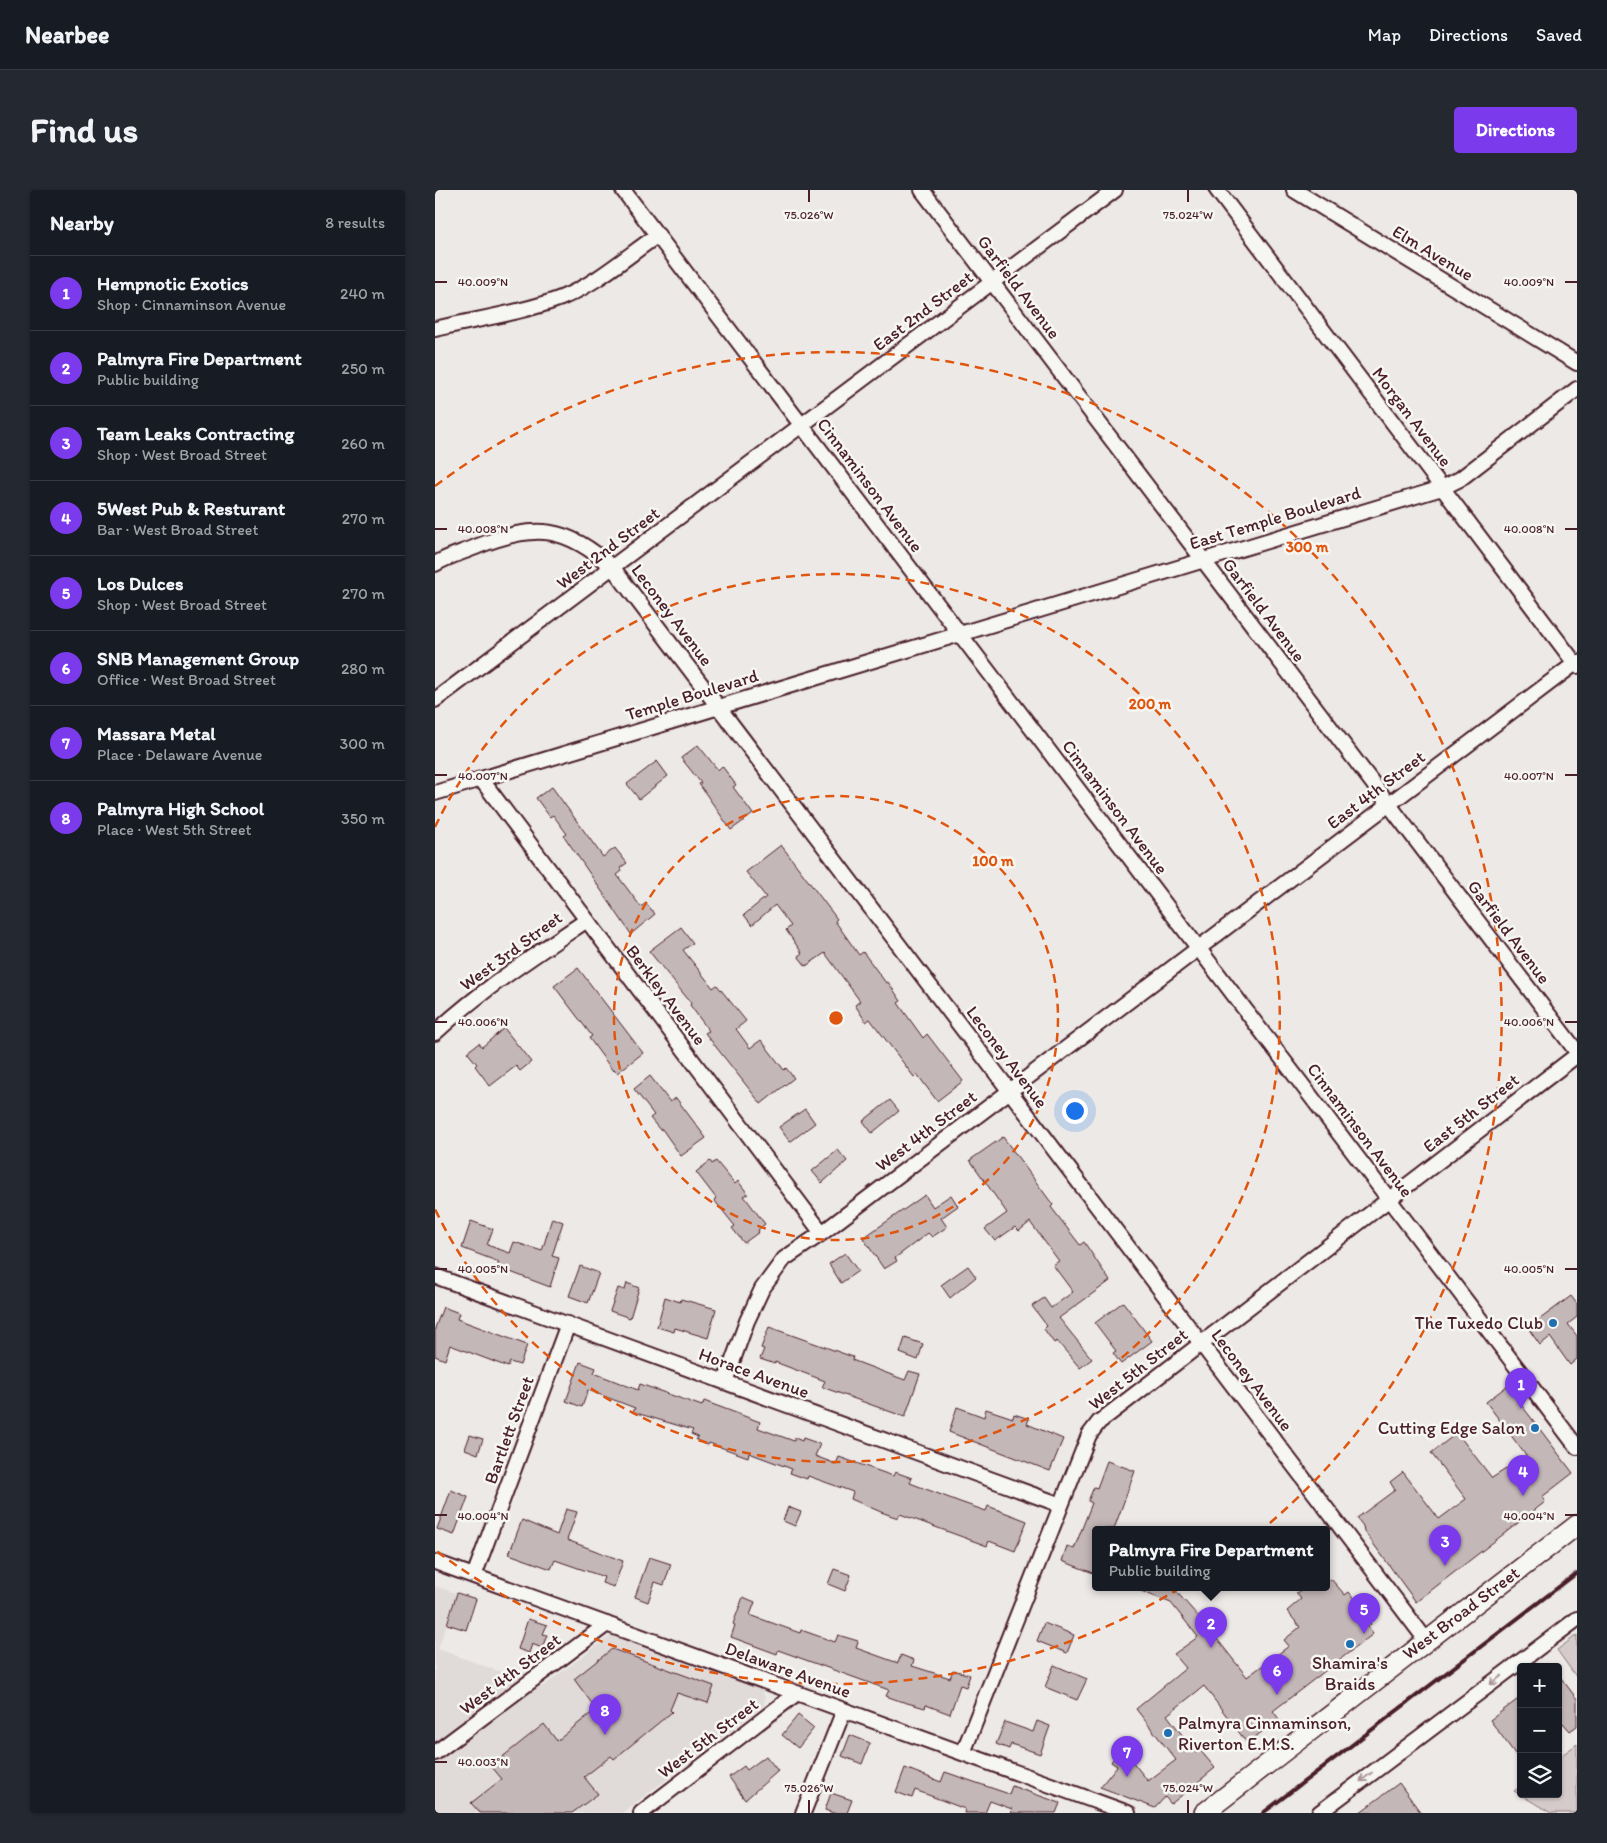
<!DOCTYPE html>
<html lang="en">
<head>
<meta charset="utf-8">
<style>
  :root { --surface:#171b24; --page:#242831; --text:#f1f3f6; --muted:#9ea1a6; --line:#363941; --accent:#7c3aed }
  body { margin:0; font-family:Itim,sans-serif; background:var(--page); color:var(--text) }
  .controls { position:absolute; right:15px; bottom:15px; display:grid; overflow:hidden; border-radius:5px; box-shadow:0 1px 4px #0004 }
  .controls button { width:45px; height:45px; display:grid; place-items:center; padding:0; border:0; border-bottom:1px solid var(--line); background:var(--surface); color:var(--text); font:25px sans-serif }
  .you { position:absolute; left:639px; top:920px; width:18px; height:18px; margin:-12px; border:4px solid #fff; border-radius:50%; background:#1a73e8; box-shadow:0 0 0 8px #1a73e833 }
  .badge { display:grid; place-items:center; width:32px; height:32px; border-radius:50%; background:var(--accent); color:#fff; font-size:16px; font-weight:700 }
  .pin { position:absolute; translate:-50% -41px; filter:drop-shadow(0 1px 2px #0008) }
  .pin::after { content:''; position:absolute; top:26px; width:18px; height:15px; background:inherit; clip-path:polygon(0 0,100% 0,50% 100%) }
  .popup { position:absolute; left:657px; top:1336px; width:238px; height:65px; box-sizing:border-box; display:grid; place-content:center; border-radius:5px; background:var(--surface); filter:drop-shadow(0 1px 4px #0005); font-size:16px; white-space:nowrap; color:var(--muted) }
  .popup b { font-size:19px; color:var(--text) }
  .popup::after { content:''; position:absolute; left:50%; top:100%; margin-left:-10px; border:10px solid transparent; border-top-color:var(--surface) }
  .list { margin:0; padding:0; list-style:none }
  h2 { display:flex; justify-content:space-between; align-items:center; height:65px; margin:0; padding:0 20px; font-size:21px }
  h2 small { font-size:16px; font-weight:400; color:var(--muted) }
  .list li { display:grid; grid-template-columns:32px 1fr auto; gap:15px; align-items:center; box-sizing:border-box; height:75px; padding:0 20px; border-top:1px solid var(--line) }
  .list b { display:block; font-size:19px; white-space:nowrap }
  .list p { margin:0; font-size:16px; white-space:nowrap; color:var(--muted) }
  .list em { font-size:16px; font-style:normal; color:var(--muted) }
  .icon { flex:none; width:28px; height:28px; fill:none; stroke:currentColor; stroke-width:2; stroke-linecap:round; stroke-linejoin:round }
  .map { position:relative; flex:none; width:1142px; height:1623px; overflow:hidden; border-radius:5px }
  header { display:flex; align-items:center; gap:30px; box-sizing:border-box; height:70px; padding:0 25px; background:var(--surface); border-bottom:1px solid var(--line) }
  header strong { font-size:24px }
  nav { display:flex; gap:28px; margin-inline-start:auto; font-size:18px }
  .intro { display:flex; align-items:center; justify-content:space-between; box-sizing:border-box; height:120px; padding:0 30px }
  h1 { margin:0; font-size:35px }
  .button { padding:12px 22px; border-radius:5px; background:var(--accent); color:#fff; font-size:18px; font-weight:700 }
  main { display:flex; gap:30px; padding:0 30px }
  aside { flex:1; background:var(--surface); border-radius:5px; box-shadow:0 1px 4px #0004 }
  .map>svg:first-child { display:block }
</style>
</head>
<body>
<header>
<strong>Nearbee</strong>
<nav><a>Map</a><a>Directions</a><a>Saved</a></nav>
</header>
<div class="intro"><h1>Find us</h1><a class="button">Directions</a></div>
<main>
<aside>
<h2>Nearby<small>8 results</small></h2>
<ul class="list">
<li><span class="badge">1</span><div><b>Hempnotic Exotics</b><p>Shop · Cinnaminson Avenue</p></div><em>240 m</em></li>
<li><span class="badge">2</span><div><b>Palmyra Fire Department</b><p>Public building</p></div><em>250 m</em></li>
<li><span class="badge">3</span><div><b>Team Leaks Contracting</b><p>Shop · West Broad Street</p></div><em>260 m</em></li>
<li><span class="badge">4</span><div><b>5West Pub &amp; Resturant</b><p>Bar · West Broad Street</p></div><em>270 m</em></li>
<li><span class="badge">5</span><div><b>Los Dulces</b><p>Shop · West Broad Street</p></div><em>270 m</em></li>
<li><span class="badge">6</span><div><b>SNB Management Group</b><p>Office · West Broad Street</p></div><em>280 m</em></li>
<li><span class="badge">7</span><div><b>Massara Metal</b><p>Place · Delaware Avenue</p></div><em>300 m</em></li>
<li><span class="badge">8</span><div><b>Palmyra High School</b><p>Place · West 5th Street</p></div><em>350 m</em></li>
</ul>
</aside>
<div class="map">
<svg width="1142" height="1623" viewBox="0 0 1142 1623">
  <rect width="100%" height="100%" fill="#ece9e6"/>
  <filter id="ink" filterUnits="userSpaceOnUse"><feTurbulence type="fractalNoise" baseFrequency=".02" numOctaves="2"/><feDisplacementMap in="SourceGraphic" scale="10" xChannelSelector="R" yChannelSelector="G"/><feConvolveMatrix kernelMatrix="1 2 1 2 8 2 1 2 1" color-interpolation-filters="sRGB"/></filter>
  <g filter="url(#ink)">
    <!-- built -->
    <path fill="#e0dad8" d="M0,1396L22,1404L3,1459L107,1497L179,1443L325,1496L330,1508L329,1515L187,1623H0Z"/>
    <!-- green -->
    <path fill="#d4cbca" stroke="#8f757a" d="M1142,1445V1488L1122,1460Z
      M1142,1554V1623H1116L1079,1601L1086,1596V1604H1123V1568Z"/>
    <!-- building -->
    <path fill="#c4b7b7" stroke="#4a1f2b" d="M263,555L283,580L287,576L301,595L298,597L318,624L296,640L264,594L266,593L246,568Z
      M222,571L233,586L204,609L192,594Z
      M117,597L168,667L180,658L192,673L185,678L187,681L182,685L206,717L211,713L220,724L196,744L129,646L132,644L118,625L115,627L101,608Z
      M346,655L402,729L400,731L424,765L428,762L451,793L453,792L466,811L463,813L488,848L492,844L528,891L502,911L482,884L479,887L435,829L431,832L420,815L425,811L390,763L371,776L363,766L367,763L351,740L356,736L340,715L317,735L309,725L331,707L311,682Z
      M246,737L258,753L248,760L278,798L282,795L311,831L301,839L315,858L326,850L349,880L351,878L359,888L326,914L270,843L274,841L255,815L256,813L214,761Z
      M143,778L208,863L182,883L179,880L178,881L154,848L157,846L119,796Z
      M69,838L96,872L85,881L81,876L55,896L40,876L42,874L32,862L44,853L47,857Z
      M215,886L235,912L241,908L271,948L246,966L227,939L225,940L215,928L219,925L199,899Z
      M455,910L464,921L437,943L428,931Z
      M370,919L380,933L355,952L344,937Z
      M568,947L618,1015L616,1017L645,1055L649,1052L675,1091L624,1128L657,1169L645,1178L622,1151L619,1153L609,1139L612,1136L597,1116L609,1108L616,1118L638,1102L618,1075L624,1071L595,1032L584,1041L580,1037L560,1051L550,1039L572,1023L535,970Z
      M403,960L412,971L387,993L377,981Z
      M275,971L277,974L281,971L300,994L303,991L313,1004L309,1006L330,1034L323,1040L324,1042L309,1053L297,1038L300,1036L279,1010L281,1008L261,982Z
      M490,1005L498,1017L516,1005L523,1016L506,1028L512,1037L497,1047L493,1043L460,1068L462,1071L449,1079L428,1048Z
      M117,1028L128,1032L117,1066L124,1068L115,1097L62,1077L64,1072L27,1058L36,1031L58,1039L52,1055L75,1063L79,1052L107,1061Z
      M410,1063L423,1081L406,1093L394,1074Z
      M145,1076L164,1083L153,1113L134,1106Z
      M533,1076L541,1087L515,1108L506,1095Z
      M192,1093L204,1098L195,1128L175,1121L183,1098L190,1100Z
      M1136,1106L1142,1114V1127L1133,1134L1142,1146V1169L1135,1175L1115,1147L1105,1155L1093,1138Z
      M230,1107L245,1112L246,1109L281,1119L273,1148L240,1138L239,1142L222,1137Z
      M688,1112L717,1151L686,1174L678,1163L681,1161L660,1133Z
      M8,1117L24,1123L22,1129L92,1155L85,1175L75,1172L73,1177L15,1155L10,1170L0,1166V1138Z
      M334,1137L418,1167L417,1170L470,1190L474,1181L485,1184L470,1227L387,1197L390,1191L340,1172V1174L325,1169L329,1159L326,1158Z
      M470,1148L488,1154L483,1170L465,1163Z
      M145,1172L161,1178L159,1183L203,1200L205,1194L267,1216L269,1211L325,1232L323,1238L359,1251L360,1248L367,1251L368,1248L385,1254L380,1266L401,1274L404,1267L458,1286L460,1282L477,1288L475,1293L525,1312L551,1321L553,1316L592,1331L580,1361L554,1351L552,1356L465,1324L463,1328L446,1322L416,1309L418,1302L373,1286L372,1289L355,1283L357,1279L314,1263L313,1267L274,1253L273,1255L261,1250L263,1247L256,1244L258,1240L198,1222L200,1218L153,1200L147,1217L131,1211Z
      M1072,1196L1138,1283L1107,1307L1110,1312L981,1412L929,1341L928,1336L922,1328L960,1300L955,1292L968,1282L1004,1329L1031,1309L996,1263L1022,1243L1057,1288L1071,1279L1076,1285L1095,1271L1051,1212Z
      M522,1217L549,1227L551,1219L578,1228L579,1224L594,1229L592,1234L628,1249L615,1281L514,1242Z
      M35,1245L48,1249L43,1264L30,1259Z
      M672,1271L700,1281L679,1339H661V1384L627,1371L632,1356L639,1359L657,1313L653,1311L659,1297L662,1298Z
      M16,1300L33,1307L19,1345L2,1339Z
      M353,1317L366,1322L360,1336L348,1331Z
      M131,1319L142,1322L132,1350L188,1371L179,1397L167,1393L169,1387L120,1370L116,1379L74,1364L87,1330L122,1345Z
      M214,1367L236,1374L229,1395L220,1392L213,1412L200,1407Z
      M399,1379L416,1385L410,1401L393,1394Z
      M896,1389L910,1405L914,1402L925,1417L924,1418L936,1434L933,1437L938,1444L838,1521L844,1529L812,1553L769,1496L732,1525L761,1563L765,1560L780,1578L736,1614L730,1607L720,1618L665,1597L682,1576L676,1572L683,1562L690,1568L692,1565L713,1591L741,1570L701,1519L751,1478L739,1464L763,1447L736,1413L696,1397H734L739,1399L771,1435L812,1487L854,1456L849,1450L865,1437L852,1421L866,1409L861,1403L870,1397H891V1392Z
      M22,1403L41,1409L31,1440L12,1434Z
      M308,1407L320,1412L315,1425L365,1443L366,1440L400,1452L403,1445L423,1451L421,1458L463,1473L466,1465L479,1470L477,1476L515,1488L518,1480L535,1485L531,1497L525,1495L515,1524L491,1515L490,1518L465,1511L451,1506L454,1500L343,1460L342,1464L296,1447L300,1435L298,1434Z
      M93,1429L112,1435L108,1444L112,1445L107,1458L97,1454L94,1463L83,1459Z
      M609,1433L639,1445L632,1463L602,1451Z
      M177,1459L279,1496L273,1513L242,1503L235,1520L237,1522L179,1569L176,1566L149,1587L163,1604L137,1623H45L36,1613L67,1589L56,1576L109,1534L122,1551L161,1519L139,1489Z
      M619,1475L652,1489L642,1510L610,1497Z
      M1123,1484L1142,1509V1536L1135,1541L1128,1533L1123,1537Z
      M1086,1507V1572L1055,1530Z
      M363,1525L379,1538L363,1558L347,1545Z
      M602,1531L615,1536L605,1564L576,1554L574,1559L561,1554L570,1532L598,1542Z
      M415,1545L435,1553L427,1574L407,1566Z
      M331,1566L343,1581L310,1610L294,1587L309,1576L312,1580Z
      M470,1578L506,1592L510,1582L574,1604L577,1596L625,1613L621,1623H576L577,1619L555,1611L550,1623H529L530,1619L480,1600L477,1608L461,1602Z
      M964,1593L986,1623H924Z
      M396,1603L417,1610L412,1623H398L390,1620Z"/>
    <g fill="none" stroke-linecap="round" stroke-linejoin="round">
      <defs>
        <path id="minor" d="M188,0L1142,1257
          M487,0L1142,862
          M782,0L1142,476
          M859,0L1142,173
          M0,139C41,129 87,123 126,108C161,94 192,66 223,45
          M0,374C13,366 29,362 43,356C101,333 131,336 178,378L991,1450
          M0,510L680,0
          M46,589L387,1043
          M0,603L1007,298L1025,289L1142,199
          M0,843C46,800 100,765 152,730
          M0,1086L626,1315
          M290,1192L312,1131L327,1099L349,1069L387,1043L1142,472
          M0,1372L693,1623
          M39,1386L133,1134
          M0,1563L172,1434
          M528,1563L654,1245L664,1232L1142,865
          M206,1623L362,1503
          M368,1623L409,1520
          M884,1623L1142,1429"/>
        <path id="major" d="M769,1623L1142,1335"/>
      </defs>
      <!-- minor casing -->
      <use href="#minor" stroke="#4a1f2b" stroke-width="18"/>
      <!-- major casing -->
      <use href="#major" stroke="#4a1f2b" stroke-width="22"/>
      <!-- minor -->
      <use href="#minor" stroke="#f6f6f2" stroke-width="14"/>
      <!-- major -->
      <use href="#major" stroke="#f6f6f2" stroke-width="19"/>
      <!-- rail -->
      <path stroke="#4a1f2b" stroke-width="4" d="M828,1623L1142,1383"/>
    </g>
    <!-- one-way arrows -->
    <defs><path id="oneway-shaft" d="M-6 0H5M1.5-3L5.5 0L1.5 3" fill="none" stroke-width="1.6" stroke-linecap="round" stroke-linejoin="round" transform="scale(1.25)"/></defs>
    <g stroke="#a99598">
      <use href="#oneway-shaft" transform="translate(1061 1490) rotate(143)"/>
      <use href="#oneway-shaft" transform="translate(931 1587) rotate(143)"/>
    </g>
  </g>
  <!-- ticks -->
  <path fill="none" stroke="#4a1f2b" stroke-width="2" d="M374,0V12M753,0V12M0,92H12M1130,92H1142M0,339H12M1130,339H1142M0,585H12M1130,585H1142M0,832H12M1130,832H1142M0,1079H12M1130,1079H1142M0,1325H12M1130,1325H1142M0,1572H12M374,1610V1623M753,1610V1623"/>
  <!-- distance rings -->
  <g fill="none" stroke="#e0560e" stroke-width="2.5" stroke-dasharray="9 6">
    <circle cx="401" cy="828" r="222"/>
    <path d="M0 637A444 444 0 1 1 0 1019"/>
    <path d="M0 296A666 666 0 1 1 0 1360"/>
  </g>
  <!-- markers -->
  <g fill="#1f6fb2" stroke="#f6f6f2" stroke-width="2">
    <circle cx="1118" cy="1133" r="5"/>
    <circle cx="1100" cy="1238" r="5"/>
    <circle cx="915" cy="1454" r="5"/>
    <circle cx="733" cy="1543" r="5"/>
  </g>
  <g text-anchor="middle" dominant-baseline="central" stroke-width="5" stroke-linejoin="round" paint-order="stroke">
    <!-- street labels -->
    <g font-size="18" fill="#4a1f2b" stroke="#f6f6f2">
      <text transform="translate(998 63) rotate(31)">Elm Avenue</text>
      <text transform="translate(584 97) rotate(53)">Garfield Avenue</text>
      <text transform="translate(488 121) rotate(-37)">East 2nd Street</text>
      <text transform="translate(977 227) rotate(53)">Morgan Avenue</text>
      <text transform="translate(435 295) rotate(53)">Cinnaminson Avenue</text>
      <text transform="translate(840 328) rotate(-17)">East Temple Boulevard</text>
      <text transform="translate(173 358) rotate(-37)">West 2nd Street</text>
      <text transform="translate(829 420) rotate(53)">Garfield Avenue</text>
      <text transform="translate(237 425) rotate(53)">Leconey Avenue</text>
      <text transform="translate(257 505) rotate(-17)">Temple Boulevard</text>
      <text transform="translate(941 600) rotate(-37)">East 4th Street</text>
      <text transform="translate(680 617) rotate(53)">Cinnaminson Avenue</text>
      <text transform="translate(1074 742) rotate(53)">Garfield Avenue</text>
      <text transform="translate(76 761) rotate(-36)">West 3rd Street</text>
      <text transform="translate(231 805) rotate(53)">Berkley Avenue</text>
      <text transform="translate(572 867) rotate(53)">Leconey Avenue</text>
      <text transform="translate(1036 923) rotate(-38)">East 5th Street</text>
      <text transform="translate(925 940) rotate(53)">Cinnaminson Avenue</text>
      <text transform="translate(491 941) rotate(-37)">West 4th Street</text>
      <text transform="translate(703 1179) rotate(-38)">West 5th Street</text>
      <text transform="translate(319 1183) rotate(20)">Horace Avenue</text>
      <text transform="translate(817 1190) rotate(53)">Leconey Avenue</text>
      <text transform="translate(74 1240) rotate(-70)">Bartlett Street</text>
      <text transform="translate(1026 1423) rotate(-37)">West Broad Street</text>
      <text transform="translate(353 1480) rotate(20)">Delaware Avenue</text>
      <text transform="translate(75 1484) rotate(-37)">West 4th Street</text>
      <text transform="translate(273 1548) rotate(-37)">West 5th Street</text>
    </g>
    <!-- poi labels -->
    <g font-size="18" fill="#4a1f2b" stroke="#f6f6f2" text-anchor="end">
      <text x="1108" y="1133">The Tuxedo Club</text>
      <text x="1090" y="1238">Cutting Edge Salon</text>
      <text x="915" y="1473" text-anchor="middle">Shamira's<tspan x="915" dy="21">Braids</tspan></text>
      <text x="743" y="1533" text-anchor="start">Palmyra Cinnaminson,<tspan x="743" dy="21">Riverton E.M.S.</tspan></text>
    </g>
  </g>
  <g font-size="12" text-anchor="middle" fill="#4a1f2b" stroke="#f6f6f2" stroke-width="5" stroke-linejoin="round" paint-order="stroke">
    <text x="374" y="29">75.026°W</text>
    <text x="753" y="29">75.024°W</text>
    <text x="48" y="96">40.009°N</text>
    <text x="1094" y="96">40.009°N</text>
    <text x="48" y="343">40.008°N</text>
    <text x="1094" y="343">40.008°N</text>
    <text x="48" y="590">40.007°N</text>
    <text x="1094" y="590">40.007°N</text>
    <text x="48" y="836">40.006°N</text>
    <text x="1094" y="836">40.006°N</text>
    <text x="48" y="1083">40.005°N</text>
    <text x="1094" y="1083">40.005°N</text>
    <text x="48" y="1330">40.004°N</text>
    <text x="1094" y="1330">40.004°N</text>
    <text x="48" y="1576">40.003°N</text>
    <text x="374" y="1602">75.026°W</text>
    <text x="753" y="1602">75.024°W</text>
  </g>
  <circle cx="401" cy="828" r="8" fill="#e0560e" stroke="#f6f6f2" stroke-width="2.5"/>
  <g font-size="15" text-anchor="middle" font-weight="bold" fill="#e0560e" stroke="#f6f6f2" stroke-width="5" stroke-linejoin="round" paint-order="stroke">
    <text x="872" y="362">300 m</text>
    <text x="715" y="519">200 m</text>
    <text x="558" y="676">100 m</text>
  </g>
</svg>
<div class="controls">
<button>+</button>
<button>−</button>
<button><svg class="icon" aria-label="layers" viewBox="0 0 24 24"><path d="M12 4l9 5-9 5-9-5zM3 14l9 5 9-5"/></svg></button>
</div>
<div class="you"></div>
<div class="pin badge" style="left:1086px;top:1219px">1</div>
<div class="pin badge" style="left:776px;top:1458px">2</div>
<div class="popup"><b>Palmyra Fire Department</b>Public building</div>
<div class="pin badge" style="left:1010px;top:1376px">3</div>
<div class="pin badge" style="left:1088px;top:1306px">4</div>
<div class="pin badge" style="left:929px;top:1444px">5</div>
<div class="pin badge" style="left:842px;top:1505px">6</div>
<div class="pin badge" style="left:692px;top:1587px">7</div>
<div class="pin badge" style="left:170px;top:1545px">8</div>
</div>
</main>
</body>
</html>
